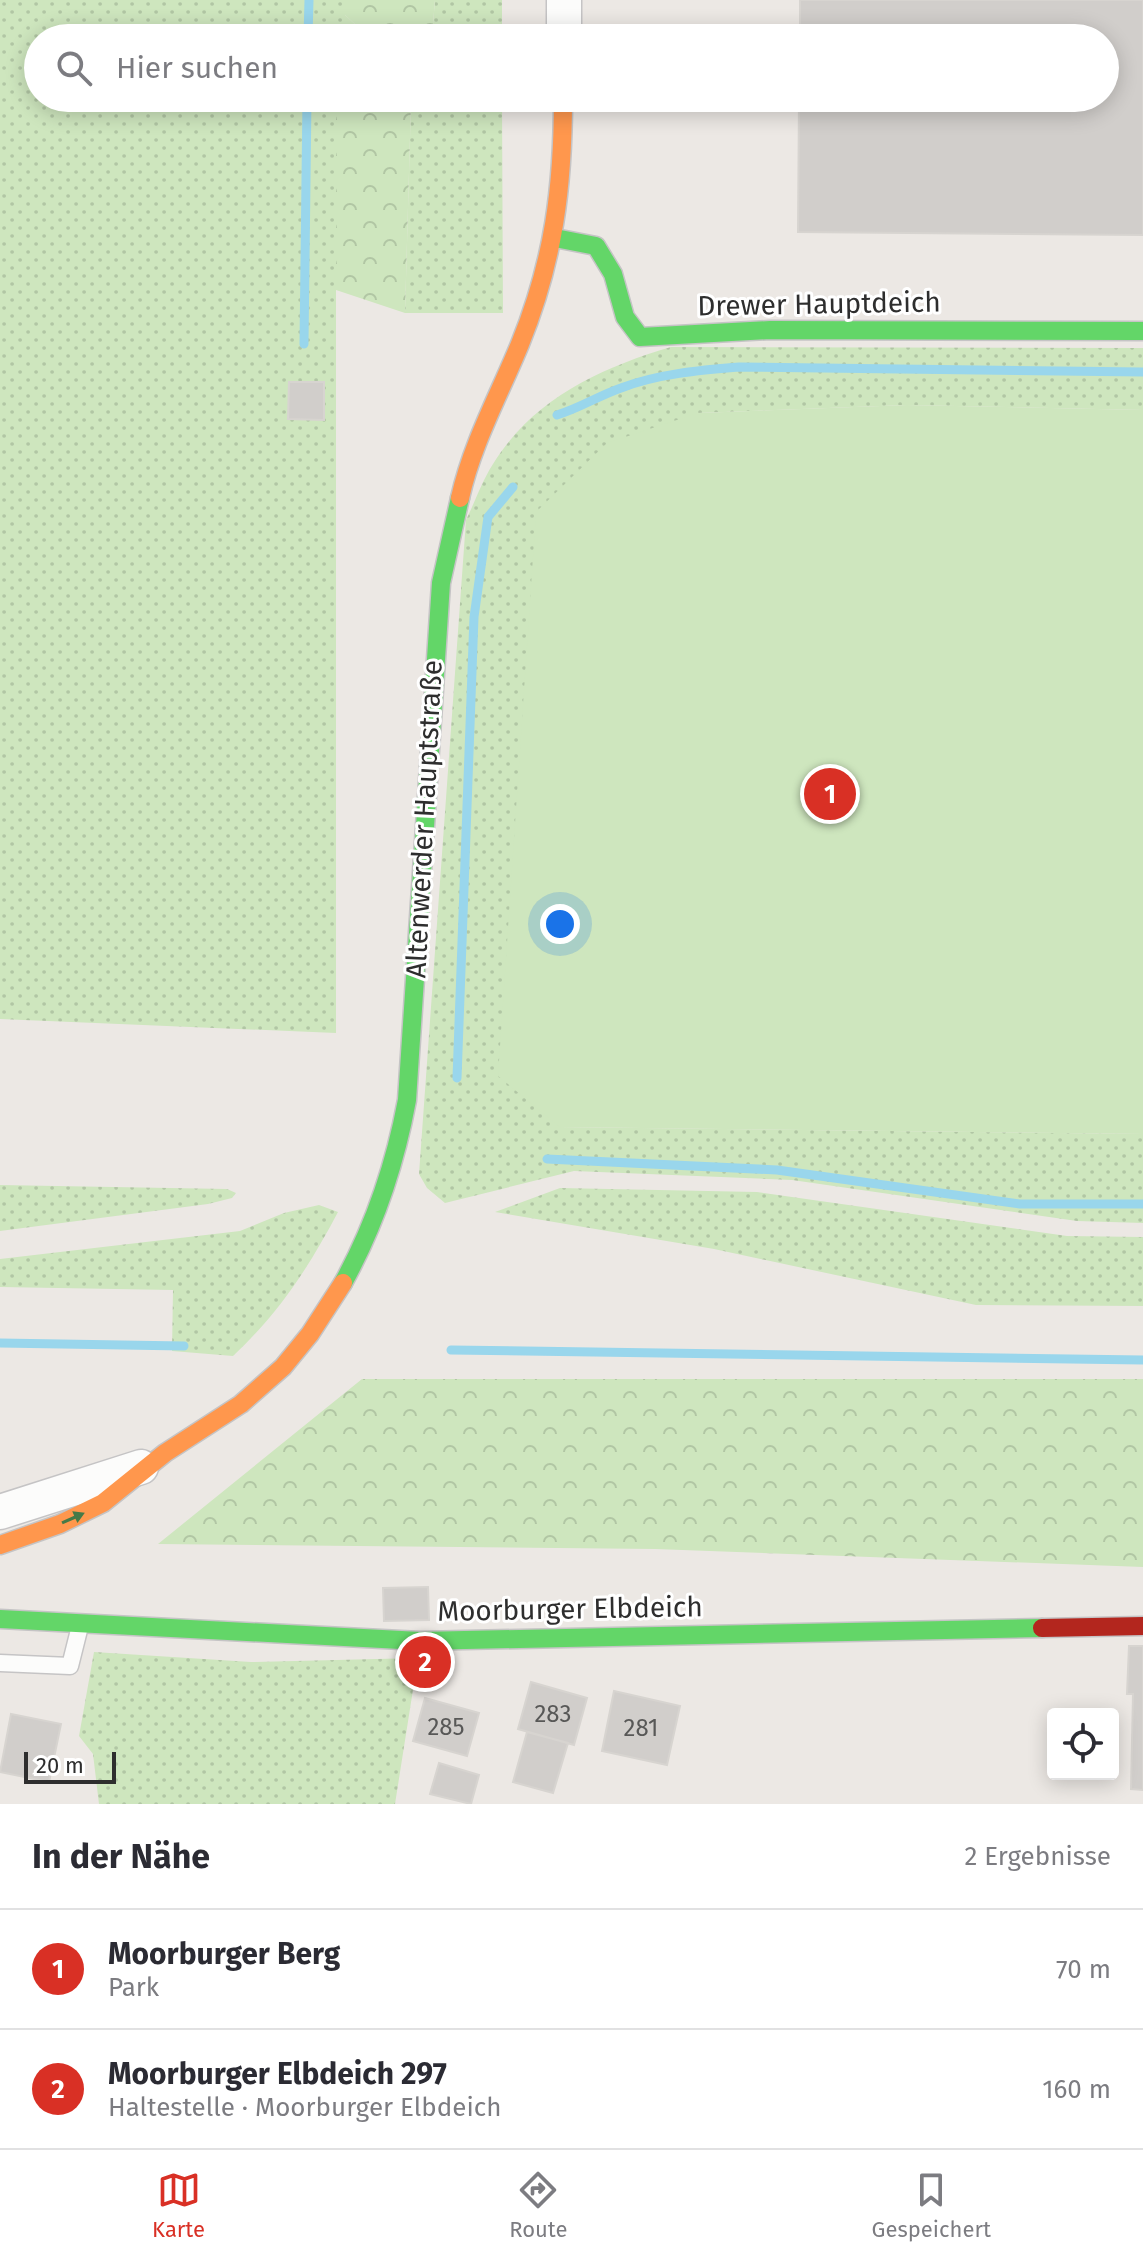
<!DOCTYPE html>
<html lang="de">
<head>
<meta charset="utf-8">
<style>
  :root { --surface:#fff; --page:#f2f2f3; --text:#2b2b33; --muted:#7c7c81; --line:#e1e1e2; --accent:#d93025 }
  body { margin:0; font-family:"Fira Sans",sans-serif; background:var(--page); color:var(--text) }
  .controls { position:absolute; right:24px; bottom:24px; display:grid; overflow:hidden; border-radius:8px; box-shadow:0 4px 20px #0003 }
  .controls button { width:72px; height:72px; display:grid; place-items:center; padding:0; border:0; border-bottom:2px solid var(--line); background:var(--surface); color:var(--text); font:40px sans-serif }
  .scale { position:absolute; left:24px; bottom:20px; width:92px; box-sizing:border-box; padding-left:8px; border:4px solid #2e2e2e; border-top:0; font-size:22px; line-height:28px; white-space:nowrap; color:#2e2e2e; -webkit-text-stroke:6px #fff; paint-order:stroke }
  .you { position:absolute; left:560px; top:924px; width:28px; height:28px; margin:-20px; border:6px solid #fff; border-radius:50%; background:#1a73e8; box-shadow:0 0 0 12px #1a73e833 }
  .badge { display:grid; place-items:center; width:52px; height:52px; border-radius:50%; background:var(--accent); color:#fff; font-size:26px; font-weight:700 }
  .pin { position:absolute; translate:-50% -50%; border:4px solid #fff; box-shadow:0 2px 8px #0006 }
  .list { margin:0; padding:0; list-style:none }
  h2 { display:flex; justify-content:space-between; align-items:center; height:104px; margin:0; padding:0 32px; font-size:34px }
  h2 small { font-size:26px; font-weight:400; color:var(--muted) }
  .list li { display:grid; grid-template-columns:52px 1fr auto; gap:24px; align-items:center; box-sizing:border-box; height:120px; padding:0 32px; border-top:2px solid var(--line) }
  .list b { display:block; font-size:30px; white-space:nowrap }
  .list p { margin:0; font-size:26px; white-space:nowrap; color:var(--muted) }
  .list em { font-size:26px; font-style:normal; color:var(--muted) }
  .icon { flex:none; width:44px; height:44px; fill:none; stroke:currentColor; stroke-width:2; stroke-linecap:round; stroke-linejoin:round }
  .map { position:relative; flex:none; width:1143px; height:1804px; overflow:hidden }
  .search { position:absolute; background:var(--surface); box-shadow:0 4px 20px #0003; left:24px; right:24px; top:24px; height:88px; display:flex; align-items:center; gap:20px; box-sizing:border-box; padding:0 28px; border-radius:44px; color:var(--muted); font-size:30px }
  .sheet { height:344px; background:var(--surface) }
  nav { display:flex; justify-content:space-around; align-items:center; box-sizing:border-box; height:112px; border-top:2px solid var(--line); background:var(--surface); font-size:22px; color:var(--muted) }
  nav a { display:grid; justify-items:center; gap:4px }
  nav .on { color:var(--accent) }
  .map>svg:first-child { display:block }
</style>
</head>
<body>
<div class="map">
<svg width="1143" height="1804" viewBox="0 0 1143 1804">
  <defs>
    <pattern id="grass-dots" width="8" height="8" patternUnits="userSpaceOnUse" patternTransform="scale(2)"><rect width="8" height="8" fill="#cee6be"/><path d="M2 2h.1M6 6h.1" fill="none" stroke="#b1c6a4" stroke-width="1.8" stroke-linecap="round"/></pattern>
    <pattern id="forest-crowns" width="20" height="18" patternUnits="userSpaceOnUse" patternTransform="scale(2)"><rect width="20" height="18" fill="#cee6be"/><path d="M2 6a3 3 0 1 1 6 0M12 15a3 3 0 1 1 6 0" fill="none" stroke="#b1c6a4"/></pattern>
  </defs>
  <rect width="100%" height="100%" fill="#ece8e4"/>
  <!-- grass -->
  <path fill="url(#grass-dots)" d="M0,0H345V15L370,38H38V98H502L503,313H405L411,102L336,101V1033L0,1019Z
    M435,0H502V38H394L433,24Z
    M671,347L1143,348V410L907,405L698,413L560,1127L1143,1134V1223L1077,1221L792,1180L574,1171L445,1203L427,1188L419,1174L466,520C475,502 482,481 493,464C533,399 600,368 671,347Z
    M0,1185L227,1189L236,1193L232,1198L208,1204L0,1231Z
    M560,1188L757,1192L1067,1236L1143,1237V1306L976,1305L714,1249L495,1212Z
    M319,1205L338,1212C309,1267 279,1313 233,1356L172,1351L173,1290L0,1287V1259L240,1231L284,1213Z
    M94,1652L251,1662L418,1658L395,1804H99L93,1754L79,1736Z"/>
  <!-- forest -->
  <path fill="url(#forest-crowns)" d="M345,0H435L433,24L394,38H370L345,15Z
    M336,100L411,102L405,313L336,290Z
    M362,1379H1143V1567L655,1549L158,1544Z"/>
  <!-- park -->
  <path fill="#cee6be" d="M907,405L1143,410V1134L560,1127L498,1076L536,512L607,443L698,413Z"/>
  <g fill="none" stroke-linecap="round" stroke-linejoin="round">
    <!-- stream -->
    <path stroke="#99d6ec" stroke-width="9" d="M308,38L309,0
      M304,344L307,98
      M557,415C580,408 598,396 621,388C657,374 701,370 739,367L1143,372
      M457,1078L474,617L488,517L513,487
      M547,1159L777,1170L1020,1204H1143
      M0,1343L184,1346
      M451,1350L1143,1360"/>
  </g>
  <!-- building -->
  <path fill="#d1cecb" stroke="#d7d4d0" stroke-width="2" d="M800,0H1143V235L798,232L799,98H1105V38H800Z
    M289,382H324V420L288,419Z
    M428,1587L429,1620L384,1621L383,1588Z
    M1129,1646H1143V1790L1131,1789L1133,1694H1127Z
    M531,1682L587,1698L574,1745L518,1729Z
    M614,1691L680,1706L667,1765L602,1751Z
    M425,1698L479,1713L467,1756L413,1741Z
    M11,1714L61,1724L49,1782L0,1772Z
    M527,1732L568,1743L553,1793L513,1782Z
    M439,1763L479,1775L471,1804L430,1794Z"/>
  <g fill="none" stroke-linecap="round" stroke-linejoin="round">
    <defs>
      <path id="lane" d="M0,1663L70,1666L80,1626"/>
      <path id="street" d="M564,38V0
        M0,1512L141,1467"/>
      <path id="fast" d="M555,238L596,246L613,274L625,317L640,337L770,330L1143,331
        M343,1283C375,1225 395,1165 407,1100L441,583L460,498
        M0,1619L420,1641L1042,1628"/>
      <path id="slow" d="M460,498C472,444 499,395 520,344C554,260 563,187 563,98
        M0,1545L60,1524L103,1503L165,1453L241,1404L283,1367L310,1334L343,1283"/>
      <path id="jam" d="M1042,1628L1143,1626"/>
    </defs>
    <!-- lane casing -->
    <use href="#lane" stroke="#c5c4c5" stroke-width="19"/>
    <!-- street casing -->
    <use href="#street" stroke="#c5c4c5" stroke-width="37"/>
    <!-- fast casing -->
    <use href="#fast" stroke="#c5c4c5" stroke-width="21"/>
    <!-- slow casing -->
    <use href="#slow" stroke="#c5c4c5" stroke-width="21"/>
    <!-- jam casing -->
    <use href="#jam" stroke="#c5c4c5" stroke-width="21"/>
    <!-- lane -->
    <use href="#lane" stroke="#fcfcfb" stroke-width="16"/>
    <!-- street -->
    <use href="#street" stroke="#fcfcfb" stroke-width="34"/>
    <!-- fast -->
    <use href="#fast" stroke="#63d668" stroke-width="18"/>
    <!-- slow -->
    <use href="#slow" stroke="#ff974d" stroke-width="18"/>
    <!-- jam -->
    <use href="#jam" stroke="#b3261e" stroke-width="18"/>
  </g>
  <!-- one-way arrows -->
  <defs><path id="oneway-solid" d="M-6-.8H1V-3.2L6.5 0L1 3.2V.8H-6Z" transform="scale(2)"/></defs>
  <use fill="#467a48" href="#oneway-solid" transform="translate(73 1518) rotate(-24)"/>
  <g text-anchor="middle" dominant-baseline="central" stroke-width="6" stroke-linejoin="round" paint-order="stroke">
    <!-- number labels -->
    <g font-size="24" fill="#585857">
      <text x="553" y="1714">283</text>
      <text x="446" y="1727">285</text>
      <text x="641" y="1728">281</text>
    </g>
    <!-- street labels -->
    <g font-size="28" fill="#2e2e2e" stroke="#fff">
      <text transform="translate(819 304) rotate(-1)">Drewer Hauptdeich</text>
      <text transform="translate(424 819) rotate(-87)">Altenwerder Hauptstraße</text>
      <text transform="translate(570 1609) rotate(-1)">Moorburger Elbdeich</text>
    </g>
  </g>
</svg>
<div class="controls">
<button><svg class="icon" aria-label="locate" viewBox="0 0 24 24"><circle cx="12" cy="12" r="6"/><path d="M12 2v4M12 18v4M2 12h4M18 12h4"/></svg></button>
</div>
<div class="scale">20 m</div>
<div class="you"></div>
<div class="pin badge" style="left:830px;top:794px">1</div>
<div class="pin badge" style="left:425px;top:1662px">2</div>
<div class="search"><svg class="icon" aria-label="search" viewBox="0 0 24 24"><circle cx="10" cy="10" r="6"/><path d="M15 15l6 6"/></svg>Hier suchen</div>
</div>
<section class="sheet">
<h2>In der Nähe<small>2 Ergebnisse</small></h2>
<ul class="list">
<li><span class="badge">1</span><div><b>Moorburger Berg</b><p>Park</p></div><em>70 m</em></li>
<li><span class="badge">2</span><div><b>Moorburger Elbdeich 297</b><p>Haltestelle · Moorburger Elbdeich</p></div><em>160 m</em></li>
</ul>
</section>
<nav>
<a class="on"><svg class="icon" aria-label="map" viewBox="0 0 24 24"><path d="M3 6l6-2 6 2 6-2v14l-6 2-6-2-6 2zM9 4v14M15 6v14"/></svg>Karte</a>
<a><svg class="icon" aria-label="directions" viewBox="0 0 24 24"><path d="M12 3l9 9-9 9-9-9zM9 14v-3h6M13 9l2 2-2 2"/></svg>Route</a>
<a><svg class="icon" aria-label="saved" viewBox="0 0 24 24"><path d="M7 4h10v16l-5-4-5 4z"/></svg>Gespeichert</a>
</nav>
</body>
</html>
